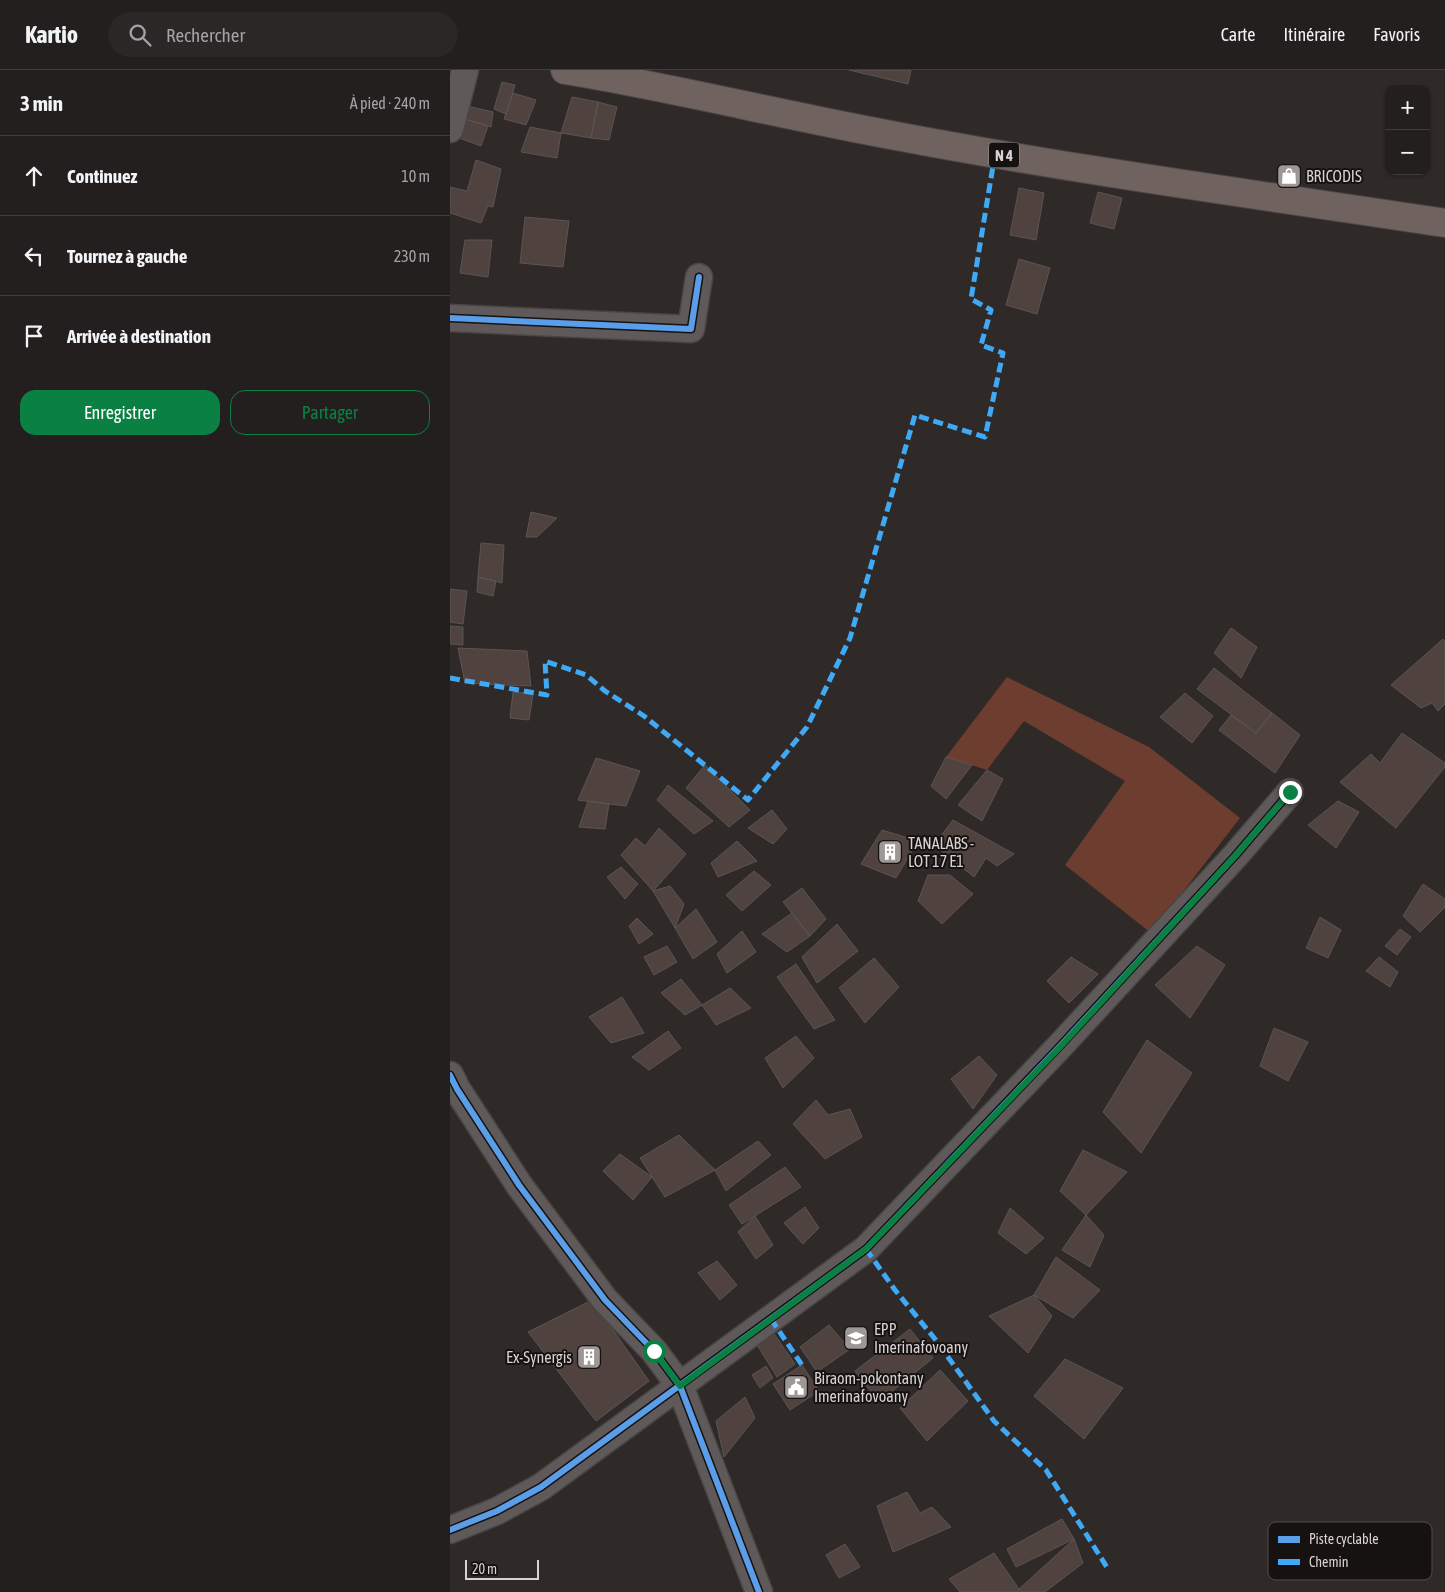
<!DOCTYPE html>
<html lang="fr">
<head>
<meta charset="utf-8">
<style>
  :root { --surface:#231f1e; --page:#2b2727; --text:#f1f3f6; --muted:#a3a2a4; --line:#403d3c; --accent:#0b8043 }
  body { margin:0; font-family:"Asap Condensed",sans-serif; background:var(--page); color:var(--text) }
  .controls { position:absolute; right:15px; top:15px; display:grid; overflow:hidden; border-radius:10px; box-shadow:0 1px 4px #0004 }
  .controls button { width:45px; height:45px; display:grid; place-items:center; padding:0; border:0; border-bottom:1px solid var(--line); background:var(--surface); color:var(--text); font:25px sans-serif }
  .scale { position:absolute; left:15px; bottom:12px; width:74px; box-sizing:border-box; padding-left:5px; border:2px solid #d8d2d0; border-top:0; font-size:14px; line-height:18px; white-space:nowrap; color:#d8d2d0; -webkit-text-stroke:4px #161211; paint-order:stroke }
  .stop { position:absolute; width:15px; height:15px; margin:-11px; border:4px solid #0b8043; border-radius:50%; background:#fff }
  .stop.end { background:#0b8043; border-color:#fff; box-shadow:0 1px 5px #0008 }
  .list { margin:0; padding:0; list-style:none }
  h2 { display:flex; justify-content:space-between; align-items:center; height:65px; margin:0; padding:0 20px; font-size:21px }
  h2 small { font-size:16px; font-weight:400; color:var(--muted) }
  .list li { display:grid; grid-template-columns:32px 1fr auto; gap:15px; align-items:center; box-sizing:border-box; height:80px; padding:0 20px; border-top:1px solid var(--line) }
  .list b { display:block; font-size:19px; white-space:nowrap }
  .list em { font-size:16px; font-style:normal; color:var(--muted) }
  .actions { display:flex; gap:10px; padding:15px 20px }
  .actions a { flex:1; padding:11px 0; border:1px solid var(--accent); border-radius:15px; text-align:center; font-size:18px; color:var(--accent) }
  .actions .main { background:var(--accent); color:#fff }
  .icon { flex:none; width:28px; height:28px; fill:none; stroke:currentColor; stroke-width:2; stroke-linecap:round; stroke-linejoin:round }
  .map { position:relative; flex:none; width:995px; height:1522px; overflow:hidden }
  header { display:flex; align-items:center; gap:30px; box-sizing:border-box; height:70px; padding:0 25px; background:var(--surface); border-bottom:1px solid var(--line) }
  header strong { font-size:24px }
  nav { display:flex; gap:28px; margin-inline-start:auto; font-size:18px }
  .search { width:350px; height:45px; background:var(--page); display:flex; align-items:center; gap:12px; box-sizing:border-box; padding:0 18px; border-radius:28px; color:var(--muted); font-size:19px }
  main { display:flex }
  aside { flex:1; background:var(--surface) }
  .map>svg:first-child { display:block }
</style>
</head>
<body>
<header>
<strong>Kartio</strong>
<div class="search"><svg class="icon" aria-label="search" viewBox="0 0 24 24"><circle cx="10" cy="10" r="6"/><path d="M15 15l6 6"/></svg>Rechercher</div>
<nav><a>Carte</a><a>Itinéraire</a><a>Favoris</a></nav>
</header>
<main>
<aside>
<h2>3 min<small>À pied · 240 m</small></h2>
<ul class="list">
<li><svg class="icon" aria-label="ahead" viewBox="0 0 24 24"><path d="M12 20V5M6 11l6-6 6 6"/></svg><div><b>Continuez</b></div><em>10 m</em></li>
<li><svg class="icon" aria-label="left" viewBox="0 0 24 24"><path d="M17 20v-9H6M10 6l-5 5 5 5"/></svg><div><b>Tournez à gauche</b></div><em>230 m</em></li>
<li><svg class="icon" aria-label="arrive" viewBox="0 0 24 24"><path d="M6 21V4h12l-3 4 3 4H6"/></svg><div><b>Arrivée à destination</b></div></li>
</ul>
<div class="actions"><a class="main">Enregistrer</a><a>Partager</a></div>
</aside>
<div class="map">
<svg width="995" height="1522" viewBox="0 0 995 1522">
  <rect width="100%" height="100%" fill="#2f2928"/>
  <!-- green -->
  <path fill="#6d3e30" d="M557,607L699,677L790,748L701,863L615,795L675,711L574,651L537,700L496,687Z"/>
  <!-- building -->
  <path fill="#50423e" stroke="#5a5554" d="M399,0H461L458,14Z
    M52,12L65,15L56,44L44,39Z
    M63,23L86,30L76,55L54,49Z
    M122,27L148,32L141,68L111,63Z
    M148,32L167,37L159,70L141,68Z
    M17,36L43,42L41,57L13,48Z
    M8,47L38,56L31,76L1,65Z
    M80,57L111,63L107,88L71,82Z
    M26,90L51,99L43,137L38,136L31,153L0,143V117L17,121Z
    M569,118L594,123L586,170L560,165Z
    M648,122L672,128L664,159L640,153Z
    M75,147L119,151L113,197L70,193Z
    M15,170H42L38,207L10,203Z
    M569,189L600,198L587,244L556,235Z
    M81,442L107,448L87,467H76Z
    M31,473L54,475L52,513L28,507Z
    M28,507L46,511L43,526L27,522Z
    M0,519L17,521L13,554L0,552Z
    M0,556L13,557V575L0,574Z
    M781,558L807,577L791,608L764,583Z
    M993,569L995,571V634L988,641L982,633L971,638L941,615Z
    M8,578L77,581L81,616L15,613Z
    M764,598L822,643L806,663L747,619Z
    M63,622L83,624L79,650L60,648Z
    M735,623L763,646L742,673L710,647Z
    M822,643L850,665L825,703L769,660L781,645L806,663Z
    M952,663L995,693V697L946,758L890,712L921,684L930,693Z
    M496,687L522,695L496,729L481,716Z
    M146,688L190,701L176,736L128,730Z
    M255,695L300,740L279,757L236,718Z
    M537,700L553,709L532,751L508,735Z
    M218,715L263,751L244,764L207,730Z
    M138,731L159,734L155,759L129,757Z
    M888,731L909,742L886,778L858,755Z
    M322,740L337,759L323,774L298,758Z
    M503,750L564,784L547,796L536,788L524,807L484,775Z
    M209,758L236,784L203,821L171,785L186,768L195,776Z
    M432,760L468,771L446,808L411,794Z
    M287,771L307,791L268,807L261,793Z
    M171,797L188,814L175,829L157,807Z
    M304,801L321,815L292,841L276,825Z
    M478,805H500L523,824L492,854L468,831Z
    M973,814L995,829V837L970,862L953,846Z
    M220,816L234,834L225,858L203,821Z
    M352,818L376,849L360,866L333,832Z
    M246,839L267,872L243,889L225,858Z
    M342,843L360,866L337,882L312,864Z
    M870,847L891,860L878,888L856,878Z
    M187,848L203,864L189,874L179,856Z
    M387,854L408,881L367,913L352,887Z
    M950,859L961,867L947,885L935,876Z
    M292,861L306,882L277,903L267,884Z
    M217,876L227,892L204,905L194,887Z
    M747,876L775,895L740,948L705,915Z
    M621,887L648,904L619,933L597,911Z
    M929,887L948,902L940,917L916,901Z
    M424,888L449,917L415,953L389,918Z
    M346,894L385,950L364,959L327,907Z
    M231,909L252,935L235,945L211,923Z
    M280,918L301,938L266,955L252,935Z
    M172,927L194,963L161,973L139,947Z
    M824,958L858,972L838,1011L810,996Z
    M218,961L231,978L199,1000L182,987Z
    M346,966L364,988L333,1018L315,988Z
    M697,970L742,1003L691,1083L653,1042Z
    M529,986L547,1005L523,1039L501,1009Z
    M366,1030L378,1045L400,1039L412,1067L375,1089L343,1054Z
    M229,1065L265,1100L215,1127L190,1088Z
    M308,1071L321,1085L276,1121L265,1100Z
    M633,1080L677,1102L636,1145L610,1121Z
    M170,1084L202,1107L183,1130L153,1101Z
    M335,1097L351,1117L292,1154L279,1135Z
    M355,1137L369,1158L353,1174L334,1153Z
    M560,1138L594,1168L576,1184L548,1163Z
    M636,1145L654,1165L640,1197L612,1180Z
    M305,1146L323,1175L306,1189L288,1162Z
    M606,1187L650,1220L623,1248L584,1225Z
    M267,1191L287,1215L270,1230L248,1203Z
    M584,1225L602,1246L578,1283L539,1246Z
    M142,1230L199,1311L146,1351L78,1262Z
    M379,1255L400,1279L367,1302L350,1277Z
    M320,1258L345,1294L327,1307L304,1270Z
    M460,1259L483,1288L429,1332L405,1301Z
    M615,1289L673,1318L634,1369L584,1326Z
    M352,1295L369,1321L340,1340L323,1314Z
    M316,1296L323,1308L310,1318L302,1305Z
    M490,1300L518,1331L477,1371L450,1338Z
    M295,1327L305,1348L274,1387L266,1351Z
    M457,1422L470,1443L482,1437L501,1457L443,1482L427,1436Z
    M612,1449L624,1469L566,1497L557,1479Z
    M624,1469L633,1493L595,1522H571L569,1519Z
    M395,1474L410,1497L389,1508L376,1485Z
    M544,1483L569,1519V1522H510L499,1509Z"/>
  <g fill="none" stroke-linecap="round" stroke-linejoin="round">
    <defs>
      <path id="minor" d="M0,59L15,0
        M0,248L241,259L249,207
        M0,1005L7,1019L69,1115L155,1230L204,1281L230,1316L309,1522
        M0,1460L47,1441L91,1417L416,1179L611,975L785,786L840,722"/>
      <path id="primary" d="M115,0C225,18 332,45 441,65C624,100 810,125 995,153"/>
    </defs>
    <!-- minor casing -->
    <use href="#minor" stroke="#494544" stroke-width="29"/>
    <!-- primary casing -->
    <use href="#primary" stroke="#494544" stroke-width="30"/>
    <!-- minor -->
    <use href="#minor" stroke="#5f5a59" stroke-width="26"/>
    <!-- primary -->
    <use href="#primary" stroke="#70625e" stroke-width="28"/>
    <!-- quiet -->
    <path stroke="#3fa9f5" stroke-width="5" stroke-dasharray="10 5" stroke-linecap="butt" d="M0,608L97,625L95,591L136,605L155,621L194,646L298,730L357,657L400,568L465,345L535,367L553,283L531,275L541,240L521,229L545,84
      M416,1179L445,1220L485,1269L544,1351L596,1400L658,1499
      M321,1249L352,1295"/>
    <defs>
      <path id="cycleway" d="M0,248L241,259L249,207
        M0,1005L7,1019L69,1115L155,1230L204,1281L230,1316L309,1522
        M0,1460L47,1441L91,1417L416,1179L611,975L785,786L840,722"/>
    </defs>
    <!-- cycleway casing -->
    <use href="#cycleway" stroke="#161211" stroke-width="9"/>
    <!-- cycleway -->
    <use href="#cycleway" stroke="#5a9eea" stroke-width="6"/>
  </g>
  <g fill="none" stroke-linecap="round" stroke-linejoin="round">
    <!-- route -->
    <path stroke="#0b8043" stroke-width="6" d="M204,1281L230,1316L416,1179L612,975L785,786L840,722"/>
  </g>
  <!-- icons -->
  <defs>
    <symbol id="shop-square" viewBox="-11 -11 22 22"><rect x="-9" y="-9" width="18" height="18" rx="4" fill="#9d9795" stroke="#161211"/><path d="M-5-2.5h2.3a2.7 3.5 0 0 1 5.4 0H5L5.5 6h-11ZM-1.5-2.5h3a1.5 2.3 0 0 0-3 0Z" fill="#fff"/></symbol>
    <symbol id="building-square" viewBox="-11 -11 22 22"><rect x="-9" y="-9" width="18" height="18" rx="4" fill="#9d9795" stroke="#161211"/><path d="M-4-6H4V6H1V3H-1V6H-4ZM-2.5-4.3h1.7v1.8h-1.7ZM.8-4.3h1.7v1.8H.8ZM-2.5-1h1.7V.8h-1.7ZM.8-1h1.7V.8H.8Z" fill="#fff"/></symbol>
    <symbol id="school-square" viewBox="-11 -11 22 22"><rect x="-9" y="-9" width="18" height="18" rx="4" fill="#9d9795" stroke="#161211"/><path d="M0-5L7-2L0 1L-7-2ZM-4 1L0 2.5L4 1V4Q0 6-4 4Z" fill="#fff"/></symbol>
    <symbol id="civic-square" viewBox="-11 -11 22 22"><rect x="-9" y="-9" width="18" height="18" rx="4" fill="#9d9795" stroke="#161211"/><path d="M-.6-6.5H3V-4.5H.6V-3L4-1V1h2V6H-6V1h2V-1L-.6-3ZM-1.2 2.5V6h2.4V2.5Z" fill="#fff"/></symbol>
  </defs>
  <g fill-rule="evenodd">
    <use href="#shop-square" x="825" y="92" width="28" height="28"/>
    <use href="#building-square" x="426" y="768" width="28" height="28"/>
    <use href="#school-square" x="392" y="1254" width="28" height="28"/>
    <use href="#building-square" x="125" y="1273" width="28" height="28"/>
    <use href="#civic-square" x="332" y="1303" width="28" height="28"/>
  </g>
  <g text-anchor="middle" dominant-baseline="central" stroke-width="4" stroke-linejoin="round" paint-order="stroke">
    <!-- shield labels -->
    <rect fill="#161211" stroke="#9e9897" stroke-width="1" x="539" y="72.5" width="30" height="25" rx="4"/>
    <g font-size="15" font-weight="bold" fill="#d8d2d0">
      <text x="554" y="85">N 4</text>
    </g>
    <!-- poi labels -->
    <g font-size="16" fill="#d8d2d0" stroke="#161211" text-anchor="start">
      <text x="856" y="106">BRICODIS</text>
      <text x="458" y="773">TANALABS -<tspan x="458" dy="18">LOT 17 E1</tspan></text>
      <text x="424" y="1259">EPP<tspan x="424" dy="18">Imerinafovoany</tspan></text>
      <text x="122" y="1287" text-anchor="end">Ex-Synergis</text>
      <text x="364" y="1308">Biraom-pokontany<tspan x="364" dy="18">Imerinafovoany</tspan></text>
    </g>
  </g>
  <!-- legend -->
  <rect x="818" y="1452" width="164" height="58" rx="8" fill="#161211" stroke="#504c4a" stroke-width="1"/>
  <rect x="828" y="1466" width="22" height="7" fill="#5a9eea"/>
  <rect x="828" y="1489" width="22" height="6" fill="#3fa9f5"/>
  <g font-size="14" fill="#d8d2d0">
    <text x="859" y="1474">Piste cyclable</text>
    <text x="859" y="1497">Chemin</text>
  </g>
</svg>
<div class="controls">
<button>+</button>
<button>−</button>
</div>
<div class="scale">20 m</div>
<div class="stop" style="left:204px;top:1281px"></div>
<div class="stop end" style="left:840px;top:722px"></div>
</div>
</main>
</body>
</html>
